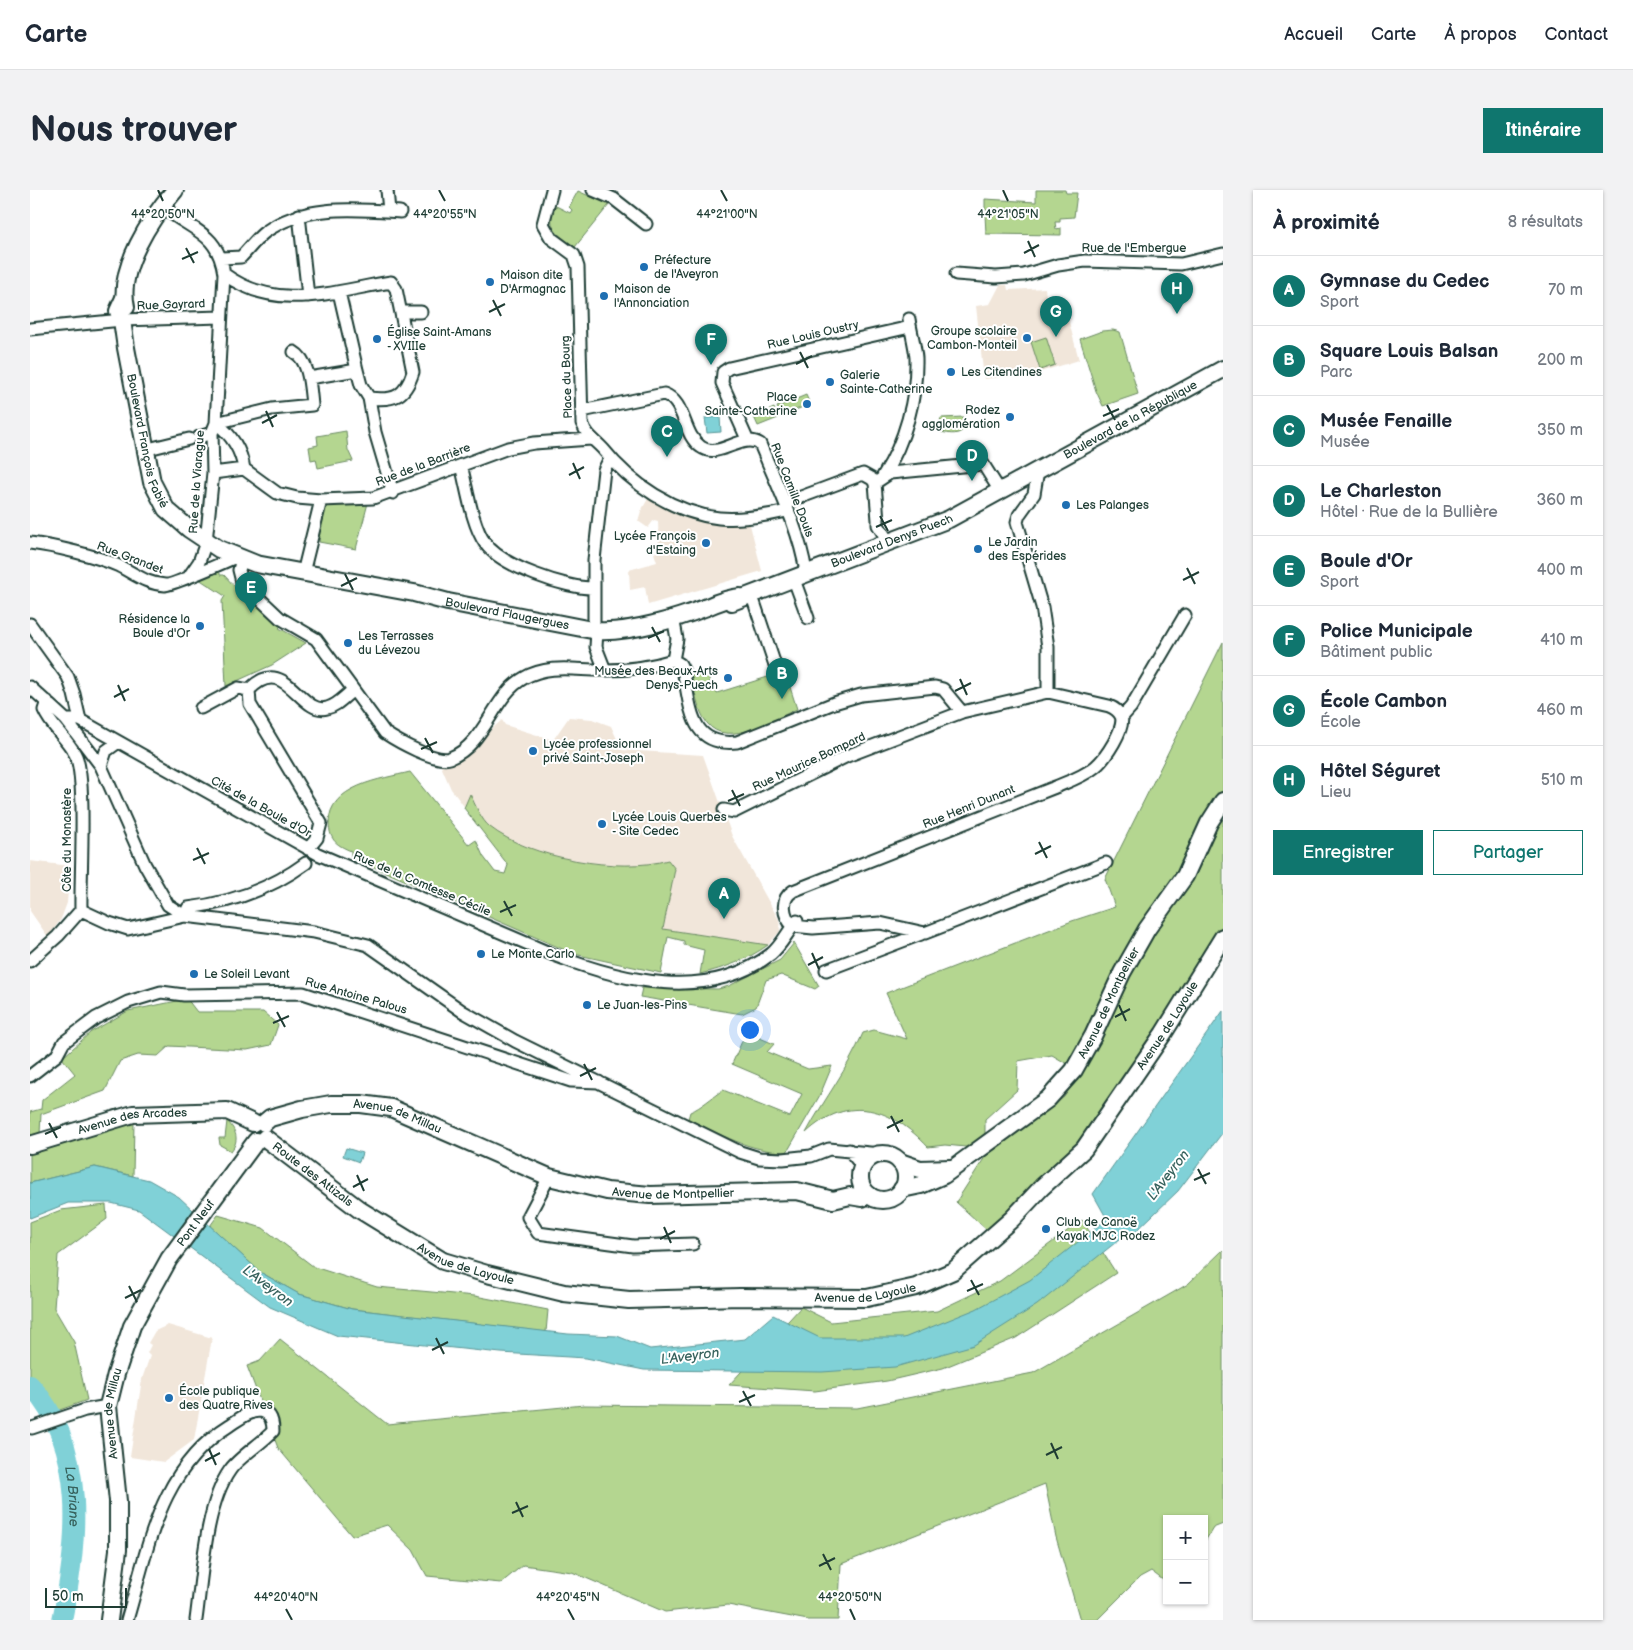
<!DOCTYPE html>
<html lang="fr">
<head>
<meta charset="utf-8">
<style>
  :root { --surface:#fff; --page:#f2f2f3; --text:#1f2937; --muted:#747a83; --line:#e0e1e3; --accent:#0f766e }
  body { margin:0; font-family:"Balsamiq Sans",sans-serif; background:var(--page); color:var(--text) }
  .controls { position:absolute; right:15px; bottom:15px; display:grid; overflow:hidden; border-radius:0px; box-shadow:0 1px 4px #0004 }
  .controls button { width:45px; height:45px; display:grid; place-items:center; padding:0; border:0; border-bottom:1px solid var(--line); background:var(--surface); color:var(--text); font:25px sans-serif }
  .scale { position:absolute; left:15px; bottom:12px; width:82px; box-sizing:border-box; padding-left:5px; border:2px solid #1f3d34; border-top:0; font-size:14px; line-height:18px; white-space:nowrap; color:#1f3d34; -webkit-text-stroke:4px #fff; paint-order:stroke }
  .you { position:absolute; left:719px; top:839px; width:18px; height:18px; margin:-12px; border:4px solid #fff; border-radius:50%; background:#1a73e8; box-shadow:0 0 0 8px #1a73e833 }
  .badge { display:grid; place-items:center; width:32px; height:32px; border-radius:50%; background:var(--accent); color:#fff; font-size:16px; font-weight:700 }
  .pin { position:absolute; translate:-50% -41px; filter:drop-shadow(0 1px 2px #0008) }
  .pin::after { content:''; position:absolute; top:26px; width:18px; height:15px; background:inherit; clip-path:polygon(0 0,100% 0,50% 100%) }
  .list { margin:0; padding:0; list-style:none }
  h2 { display:flex; justify-content:space-between; align-items:center; height:65px; margin:0; padding:0 20px; font-size:21px }
  h2 small { font-size:16px; font-weight:400; color:var(--muted) }
  .list li { display:grid; grid-template-columns:32px 1fr auto; gap:15px; align-items:center; box-sizing:border-box; height:70px; padding:0 20px; border-top:1px solid var(--line) }
  .list b { display:block; font-size:19px; white-space:nowrap }
  .list p { margin:0; font-size:16px; white-space:nowrap; color:var(--muted) }
  .list em { font-size:16px; font-style:normal; color:var(--muted) }
  .actions { display:flex; gap:10px; padding:15px 20px }
  .actions a { flex:1; padding:11px 0; border:1px solid var(--accent); border-radius:0px; text-align:center; font-size:18px; color:var(--accent) }
  .actions .main { background:var(--accent); color:#fff }
  .map { position:relative; flex:none; width:1193px; height:1430px; overflow:hidden; border-radius:0px }
  header { display:flex; align-items:center; gap:30px; box-sizing:border-box; height:70px; padding:0 25px; background:var(--surface); border-bottom:1px solid var(--line) }
  header strong { font-size:24px }
  nav { display:flex; gap:28px; margin-inline-start:auto; font-size:18px }
  .intro { display:flex; align-items:center; justify-content:space-between; box-sizing:border-box; height:120px; padding:0 30px }
  h1 { margin:0; font-size:35px }
  .button { padding:12px 22px; border-radius:0px; background:var(--accent); color:#fff; font-size:18px; font-weight:700 }
  main { display:flex; gap:30px; padding:0 30px }
  aside { flex:1; background:var(--surface); border-radius:0px; box-shadow:0 1px 4px #0004 }
  .map>svg:first-child { display:block }
</style>
</head>
<body>
<header>
<strong>Carte</strong>
<nav><a>Accueil</a><a>Carte</a><a>À propos</a><a>Contact</a></nav>
</header>
<div class="intro"><h1>Nous trouver</h1><a class="button">Itinéraire</a></div>
<main>
<div class="map">
<svg width="1193" height="1430" viewBox="0 0 1193 1430">
  <rect width="100%" height="100%" fill="#fff"/>
  <filter id="ink" filterUnits="userSpaceOnUse"><feTurbulence type="fractalNoise" baseFrequency=".02" numOctaves="2"/><feDisplacementMap in="SourceGraphic" scale="10" xChannelSelector="R" yChannelSelector="G"/><feConvolveMatrix kernelMatrix="1 2 1 2 8 2 1 2 1" color-interpolation-filters="sRGB"/></filter>
  <g filter="url(#ink)">
    <!-- built -->
    <path fill="#f1e6da" d="M970,95H977L978,100L1015,98L1016,107L1027,106L1029,128H1038L1049,170L1007,183L954,189L946,116L960,114Z
      M619,307L630,315L656,323L719,331L732,381L618,415L615,397L600,400L599,380L627,372L624,363L629,361L628,331L624,330L618,338L608,331L611,321Z
      M539,527L562,529L581,536L592,560L673,565L702,646L749,730L750,741L738,755L633,739L478,675L421,599L411,576L440,558L472,530L475,535L523,550Z
      M0,671L40,676L37,713L31,729L18,747L0,721Z
      M138,1135L182,1148L164,1250L134,1272L100,1267L112,1189L120,1166L117,1163L121,1155L118,1153L125,1141Z"/>
    <!-- green -->
    <path fill="#b4d690" stroke="#6a8a62" d="M1006,0H1035L1036,3H1047L1044,27L1030,28V32H1025L1026,39L1031,38V45L956,44L955,25L958,23L955,18V9L1006,12Z
      M548,1L579,15L545,57C526,42 517,41 524,15L540,23L542,20L539,17Z
      M1083,140L1090,142L1108,204L1073,216L1066,201L1050,149L1072,141Z
      M1016,147L1025,175L1010,180L1001,152Z
      M776,205L780,214L751,226L747,217Z
      M744,218L748,228L728,236L724,227Z
      M933,227L934,239C927,247 916,243 907,241L911,228Z
      M316,241L318,260L323,271L288,278L286,269L281,270L279,257L288,255L287,246Z
      M293,313H338L326,359L289,352L290,346L285,345Z
      M190,382V385H194L207,399H213L251,436L249,438L276,453L242,475L196,496L192,411L195,406L169,389Z
      M1193,452V735L1060,941L958,1041L926,1012L955,967L1034,907L1051,882L1022,865L988,871L987,900L955,929V947L933,961L936,957L915,955L898,957C862,918 819,903 776,943C794,909 818,879 833,843L844,840L877,849L856,803L1042,731L1085,717L1075,689Z
      M676,480L681,495H684L687,503L744,485L746,490L754,488L756,497L759,494L767,519C744,529 697,559 677,533C667,520 665,500 661,485Z
      M380,582L439,655L446,650L453,666L465,682L475,684L478,675L434,618L440,604C445,614 451,630 460,637C499,668 590,684 638,670L645,679L633,739L738,755C717,770 695,778 670,784L674,760L654,755V751L638,747L631,783L544,764L321,667V661C307,655 300,651 299,634C298,595 352,589 380,582Z
      M764,753L789,796L785,799L751,785L736,790L726,817L712,824L610,807L612,798L688,799L699,796L750,770Z
      M157,809L167,822H233L248,835L241,855L217,860L139,856L128,866L108,865L90,871L75,901L11,924L10,944L0,948V922L11,919L12,910L45,884L32,868L61,842L98,821Z
      M716,842L744,854L737,862L778,879L802,876L790,905L757,962C720,962 690,944 658,929L660,922C672,917 682,907 693,900L760,927L772,904L702,874Z
      M197,931C206,940 210,950 201,961L190,955L189,948H195Z
      M104,932L103,986L65,977L0,993V962Z
      M76,1015L77,1029L28,1065L24,1118L44,1152L57,1210L27,1221L0,1191V1032L31,1020Z
      M188,1025L233,1038L284,1077L347,1097L445,1106L518,1120L516,1142L322,1119L269,1104L230,1082L180,1036Z
      M1052,1030L1086,1083L986,1148L913,1178L857,1191L785,1201L699,1195L771,1117L801,1132L907,1121L970,1091Z
      M1193,1060V1334L1183,1338L1174,1353V1329H1137V1393L1121,1381L1110,1387L1067,1430H1050L1026,1347L1015,1294L811,1374L808,1430H778L698,1415L635,1422L542,1382L493,1375L471,1393L397,1386L383,1360L357,1335L322,1346L248,1258L217,1176L230,1171L250,1149L357,1234L554,1215L827,1218L1003,1183L1158,1094Z"/>
    <!-- water -->
    <path fill="#80d1d7" stroke="#599696" d="M690,227L691,242L677,243L675,228Z
      M1193,821V942L1148,1001L1099,1048L1095,1045L1007,1115L944,1155L865,1177L792,1182L614,1180L556,1168L471,1163L308,1146L240,1117L109,1020L81,1013H38L0,1028V993L65,977L119,990L149,1007L230,1082L269,1104L322,1119L538,1144L587,1146L620,1159L715,1149L743,1125L790,1148H874L946,1119L1000,1090L1077,1029L1063,1004Z
      M316,958L332,963L329,972L313,966Z"/>
    <g fill="none" stroke-linecap="round" stroke-linejoin="round">
      <!-- river -->
      <path stroke="#80d1d7" stroke-width="20" id="s1" d="M0,1195C58,1257 48,1353 32,1430"/>
      <defs>
        <path id="street" d="M357,0L359,21
          M522,0L513,34L521,48L544,65L548,77L552,233C558,248 564,249 573,259C601,294 644,323 689,328C711,330 735,326 757,321
          M563,0L584,9L616,34
          M132,16C161,41 188,41 194,84L186,233L182,243L183,283L176,352L169,372L160,385
          M269,25L278,106
          M192,68L211,67C219,59 226,49 235,42C274,14 325,19 370,22
          M194,84C247,123 303,101 361,92L366,99L383,182C375,207 364,211 339,208
          M926,84L966,87L994,85L1028,75L1055,71L1151,74L1193,64
          M309,102L327,180L331,195L339,208L345,242L363,303
          M371,122H391
          M0,139L92,130L191,127
          M279,188L327,180
          M552,221L634,204C656,212 652,244 671,257C689,270 711,242 730,254C747,295 769,338 776,382
          M186,233L242,219L282,215C280,199 280,171 264,162
          M186,233C202,245 211,259 214,279
          M169,247L182,243
          M717,249L692,193L693,182L699,178L880,137
          M114,260L159,249
          M431,275C437,298 442,335 455,353C471,376 537,399 564,398
          M1008,280L1004,304L989,325L987,332L1012,417L1018,457V502
          M183,283L214,279L247,303L267,308L291,310L343,308L478,258L504,253L561,249
          M853,286C875,252 887,208 886,168C885,155 881,142 879,129
          M755,313L833,284L842,289L845,293
          M858,351L848,335V330L845,293L860,283L953,274L970,301
          M0,353C24,356 67,366 89,376C105,384 117,394 135,395C141,396 197,371 206,367
          M212,369L209,380L212,392L250,428L286,449L355,543C367,551 406,573 420,568C456,554 463,505 494,488C520,473 548,481 576,480C599,480 621,477 643,470
          M273,383L291,310
          M763,387L778,428
          M721,403L747,481
          M643,427L647,449L643,470
          M0,434L38,487L44,504L50,530
          M564,441V370L574,280L580,268
          M567,441L566,457L575,480
          M643,470L650,474L653,480C661,516 659,557 707,552L804,513L831,505L905,497L913,499L932,522
          M0,497L36,530L71,576L115,675L138,715L155,726L284,742L338,755L432,821L485,851L710,962L729,968L753,969L781,966L799,959L850,964
          M17,511L14,520C21,537 37,548 45,564C57,585 50,690 51,720
          M171,518L208,498L219,500
          M1092,527L1101,517L1155,425
          M36,530H50L288,664L524,765C591,791 678,813 741,764C752,755 757,742 767,731
          M71,576L76,561L87,553
          M694,620L704,622L817,566L932,522L1018,502L1079,516C1084,518 1088,520 1091,526C1096,538 1075,569 1065,577C1053,587 1037,592 1023,598L763,701C750,709 753,726 763,736L783,738L850,733L895,743L1076,673
          M278,659L287,648L291,633L220,514L219,500C255,462 270,526 297,518C307,516 314,507 322,501
          M51,720L79,733L98,739L155,726
          M155,726L158,718C200,713 242,698 276,673
          M0,771L28,746L51,720
          M796,780L891,744
          M0,886L27,865L34,852L66,828L98,812L131,802L154,805L273,803L541,891L569,892
          M819,960L832,976
          M519,987L498,1027L508,1043L603,1056L663,1054
          M2,1238L55,1220L78,1216
          M97,1430C119,1356 129,1279 200,1235C209,1229 219,1221 230,1221C241,1222 243,1232 243,1241C231,1254 209,1267 200,1280C175,1315 172,1387 166,1430"/>
        <g id="secondary">
          <path id="s2" d="M94,108L88,121L92,130L96,158L122,292L136,319L159,339L189,359L226,374L384,403L418,412L567,441C600,443 646,429 677,417C688,412 698,408 710,407"/>
          <path d="M96,117C87,79 121,28 145,0"/>
          <path id="s3" d="M702,412L919,329L1193,179"/>
          <path id="s4" d="M234,933L240,928L272,919L301,914H331L361,918L519,987L577,1001L620,1005L767,1001L803,1010L820,1006L832,1008L839,1005"/>
          <path id="s5" d="M235,948L330,1020L413,1071L457,1084L534,1103L599,1110L710,1107L837,1108L886,1097L923,1081L982,1029L1012,997L1054,959L1133,844L1193,747"/>
          <path id="s6" d="M0,955L103,924L197,921L223,933"/>
          <circle cx="853" cy="987" r="23"/>
          <path d="M870,972L890,979L921,978"/>
          <path id="s7" d="M872,999L891,995L914,985L1018,909L1044,880L1063,846L1092,783L1117,739L1155,686L1179,633L1193,611"/>
          <path id="s8" d="M79,1430L88,1360V1311L78,1216L86,1184L102,1136L139,1069L226,951"/>
        </g>
      </defs>
      <!-- street casing -->
      <use href="#street" stroke="#1f3d34" stroke-width="15"/>
      <!-- secondary casing -->
      <use href="#secondary" stroke="#1f3d34" stroke-width="20"/>
      <!-- street -->
      <use href="#street" stroke="#fff" stroke-width="11"/>
      <!-- secondary -->
      <use href="#secondary" stroke="#fff" stroke-width="16"/>
    </g>
  </g>
  <!-- ticks -->
  <path fill="none" stroke="#1f3d34" stroke-width="2" d="M128,0L133,11M409,0L415,11M691,0L697,11M973,0L978,11M998,51L1005,67M156,58L164,73M994,63L1009,55M152,69L168,62M463,110L471,126M459,122L475,114M770,162L778,178M766,174L782,166M1077,215L1085,230M236,221L243,237M1073,226L1089,219M232,233L247,225M543,273L550,289M539,285L554,277M850,326L858,341M846,337L862,330M1157,378L1165,394M315,384L323,400M1153,390L1169,382M311,396L327,388M622,437L630,452M618,448L634,441M930,489L937,505M88,495L95,511M925,501L941,493M84,507L99,499M395,548L403,563M391,559L407,552M702,600L710,616M698,611L714,604M1009,652L1017,668M167,658L175,674M1005,664L1021,656M163,670L179,663M474,711L482,726M470,722L486,715M782,763L789,779M778,775L793,767M1089,815L1096,831M247,822L255,837M1085,827L1100,819M243,833L259,826M554,874L562,890M550,886L566,878M861,926L869,942M19,933L27,948M857,938L873,930M15,944L31,937M1168,979L1176,994M327,985L334,1001M1164,990L1180,983M323,997L338,989M634,1037L641,1053M630,1049L645,1041M941,1090L949,1105M99,1096L107,1112M937,1101L953,1094M95,1108L111,1100M406,1148L414,1164M402,1160L418,1152M713,1201L721,1216M709,1212L725,1205M1021,1253L1028,1269M179,1259L186,1275M1016,1265L1032,1257M175,1271L190,1263M486,1312L493,1327M482,1323L498,1316M793,1364L801,1380M789,1376L805,1368M256,1419L262,1430M538,1419L544,1430M820,1419L825,1430"/>
  <!-- markers -->
  <g fill="#1f6fb2" stroke="#fff" stroke-width="2">
    <circle cx="614" cy="77" r="5"/>
    <circle cx="460" cy="92" r="5"/>
    <circle cx="574" cy="106" r="5"/>
    <circle cx="997" cy="148" r="5"/>
    <circle cx="347" cy="149" r="5"/>
    <circle cx="921" cy="182" r="5"/>
    <circle cx="800" cy="192" r="5"/>
    <circle cx="777" cy="214" r="5"/>
    <circle cx="980" cy="227" r="5"/>
    <circle cx="1036" cy="315" r="5"/>
    <circle cx="676" cy="353" r="5"/>
    <circle cx="948" cy="359" r="5"/>
    <circle cx="170" cy="436" r="5"/>
    <circle cx="318" cy="453" r="5"/>
    <circle cx="698" cy="488" r="5"/>
    <circle cx="503" cy="561" r="5"/>
    <circle cx="572" cy="634" r="5"/>
    <circle cx="451" cy="764" r="5"/>
    <circle cx="164" cy="784" r="5"/>
    <circle cx="557" cy="815" r="5"/>
    <circle cx="1016" cy="1039" r="5"/>
    <circle cx="139" cy="1208" r="5"/>
  </g>
  <g text-anchor="middle" dominant-baseline="central" stroke-width="4" stroke-linejoin="round" paint-order="stroke">
    <!-- street labels -->
    <g font-size="12" fill="#1f3d34" stroke="#fff">
      <text x="1104" y="58">Rue de l'Embergue</text>
      <text transform="translate(141 115) rotate(-2)">Rue Gayrard</text>
      <text transform="translate(783 145) rotate(-13)">Rue Louis Oustry</text>
      <text transform="translate(537 187) rotate(-92)">Place du Bourg</text>
      <text stroke="none"><textPath href="#s3" startOffset="439">Boulevard de la République</textPath></text>
      <text stroke="none"><textPath href="#s2" startOffset="148">Boulevard François Fabié</textPath></text>
      <text transform="translate(393 275) rotate(-21)">Rue de la Barrière</text>
      <text transform="translate(167 292) rotate(-86)">Rue de la Viarague</text>
      <text transform="translate(762 300) rotate(69)">Rue Camille Douls</text>
      <text stroke="none"><textPath href="#s3" startOffset="171">Boulevard Denys Puech</textPath></text>
      <text transform="translate(100 368) rotate(21)">Rue Grandet</text>
      <text stroke="none"><textPath href="#s2" startOffset="582">Boulevard Flaugergues</textPath></text>
      <text transform="translate(779 572) rotate(-25)">Rue Maurice Bompard</text>
      <text transform="translate(231 617) rotate(29)">Cité de la Boule d'Or</text>
      <text transform="translate(939 617) rotate(-22)">Rue Henri Dunant</text>
      <text transform="translate(37 650) rotate(-90)">Côte du Monastère</text>
      <text transform="translate(392 694) rotate(23)">Rue de la Comtesse Cécile</text>
      <text transform="translate(326 806) rotate(16)">Rue Antoine Palous</text>
      <text stroke="none"><textPath href="#s7" startOffset="288">Avenue de Montpellier</textPath></text>
      <text stroke="none"><textPath href="#s5" startOffset="1064">Avenue de Layoule</textPath></text>
      <text stroke="none"><textPath href="#s4" startOffset="139">Avenue de Millau</textPath></text>
      <text stroke="none"><textPath href="#s6" startOffset="106">Avenue des Arcades</textPath></text>
      <text stroke="none"><textPath href="#s5" startOffset="60">Route des Attizals</textPath></text>
      <text stroke="none"><textPath href="#s4" startOffset="429">Avenue de Montpellier</textPath></text>
      <text stroke="none"><textPath href="#s8" startOffset="420">Pont Neuf</textPath></text>
      <text stroke="none"><textPath href="#s5" startOffset="239">Avenue de Layoule</textPath></text>
      <text stroke="none"><textPath href="#s5" startOffset="644">Avenue de Layoule</textPath></text>
      <text stroke="none"><textPath href="#s8" startOffset="208">Avenue de Millau</textPath></text>
    </g>
    <!-- poi labels -->
    <g font-size="12" fill="#1f3d34" stroke="#fff" text-anchor="start">
      <text x="624" y="70">Préfecture<tspan x="624" dy="14">de l'Aveyron</tspan></text>
      <text x="470" y="85">Maison dite<tspan x="470" dy="14">D'Armagnac</tspan></text>
      <text x="584" y="99">Maison de<tspan x="584" dy="14">l'Annonciation</tspan></text>
      <text x="987" y="141" text-anchor="end">Groupe scolaire<tspan x="987" dy="14">Cambon-Monteil</tspan></text>
      <text x="357" y="142">Église Saint-Amans<tspan x="357" dy="14">- XVIIIe</tspan></text>
      <text x="931" y="182">Les Citendines</text>
      <text x="810" y="185">Galerie<tspan x="810" dy="14">Sainte-Catherine</tspan></text>
      <text x="767" y="207" text-anchor="end">Place<tspan x="767" dy="14">Sainte-Catherine</tspan></text>
      <text x="970" y="220" text-anchor="end">Rodez<tspan x="970" dy="14">agglomération</tspan></text>
      <text x="1046" y="315">Les Palanges</text>
      <text x="666" y="346" text-anchor="end">Lycée François<tspan x="666" dy="14">d'Estaing</tspan></text>
      <text x="958" y="352">Le Jardin<tspan x="958" dy="14">des Espérides</tspan></text>
      <text x="160" y="429" text-anchor="end">Résidence la<tspan x="160" dy="14">Boule d'Or</tspan></text>
      <text x="328" y="446">Les Terrasses<tspan x="328" dy="14">du Lévezou</tspan></text>
      <text x="688" y="481" text-anchor="end">Musée des Beaux-Arts<tspan x="688" dy="14">Denys-Puech</tspan></text>
      <text x="513" y="554">Lycée professionnel<tspan x="513" dy="14">privé Saint-Joseph</tspan></text>
      <text x="582" y="627">Lycée Louis Querbes<tspan x="582" dy="14">- Site Cedec</tspan></text>
      <text x="461" y="764">Le Monte Carlo</text>
      <text x="174" y="784">Le Soleil Levant</text>
      <text x="567" y="815">Le Juan-les-Pins</text>
      <text x="1026" y="1032">Club de Canoë<tspan x="1026" dy="14">Kayak MJC Rodez</tspan></text>
      <text x="149" y="1201">École publique<tspan x="149" dy="14">des Quatre Rives</tspan></text>
    </g>
    <!-- water labels -->
    <g font-size="14" font-style="italic" fill="#37625d" stroke="#fff">
      <text transform="translate(1138 985) rotate(-52)">L'Aveyron</text>
      <text transform="translate(238 1096) rotate(37)">L'Aveyron</text>
      <text transform="translate(660 1166) rotate(-7)">L'Aveyron</text>
      <text stroke="none"><textPath href="#s1" startOffset="122">La Briane</textPath></text>
    </g>
  </g>
  <g font-size="12" text-anchor="middle" fill="#1f3d34" stroke="#fff" stroke-width="4" stroke-linejoin="round" paint-order="stroke">
    <text x="133" y="28">44°20'50"N</text>
    <text x="415" y="28">44°20'55"N</text>
    <text x="697" y="28">44°21'00"N</text>
    <text x="978" y="28">44°21'05"N</text>
    <text x="256" y="1411">44°20'40"N</text>
    <text x="538" y="1411">44°20'45"N</text>
    <text x="820" y="1411">44°20'50"N</text>
  </g>
</svg>
<div class="controls">
<button>+</button>
<button>−</button>
</div>
<div class="scale">50 m</div>
<div class="you"></div>
<div class="pin badge" style="left:694px;top:729px">A</div>
<div class="pin badge" style="left:752px;top:509px">B</div>
<div class="pin badge" style="left:637px;top:267px">C</div>
<div class="pin badge" style="left:942px;top:291px">D</div>
<div class="pin badge" style="left:221px;top:423px">E</div>
<div class="pin badge" style="left:681px;top:175px">F</div>
<div class="pin badge" style="left:1026px;top:147px">G</div>
<div class="pin badge" style="left:1147px;top:124px">H</div>
</div>
<aside>
<h2>À proximité<small>8 résultats</small></h2>
<ul class="list">
<li><span class="badge">A</span><div><b>Gymnase du Cedec</b><p>Sport</p></div><em>70 m</em></li>
<li><span class="badge">B</span><div><b>Square Louis Balsan</b><p>Parc</p></div><em>200 m</em></li>
<li><span class="badge">C</span><div><b>Musée Fenaille</b><p>Musée</p></div><em>350 m</em></li>
<li><span class="badge">D</span><div><b>Le Charleston</b><p>Hôtel · Rue de la Bullière</p></div><em>360 m</em></li>
<li><span class="badge">E</span><div><b>Boule d'Or</b><p>Sport</p></div><em>400 m</em></li>
<li><span class="badge">F</span><div><b>Police Municipale</b><p>Bâtiment public</p></div><em>410 m</em></li>
<li><span class="badge">G</span><div><b>École Cambon</b><p>École</p></div><em>460 m</em></li>
<li><span class="badge">H</span><div><b>Hôtel Séguret</b><p>Lieu</p></div><em>510 m</em></li>
</ul>
<div class="actions"><a class="main">Enregistrer</a><a>Partager</a></div>
</aside>
</main>
</body>
</html>
